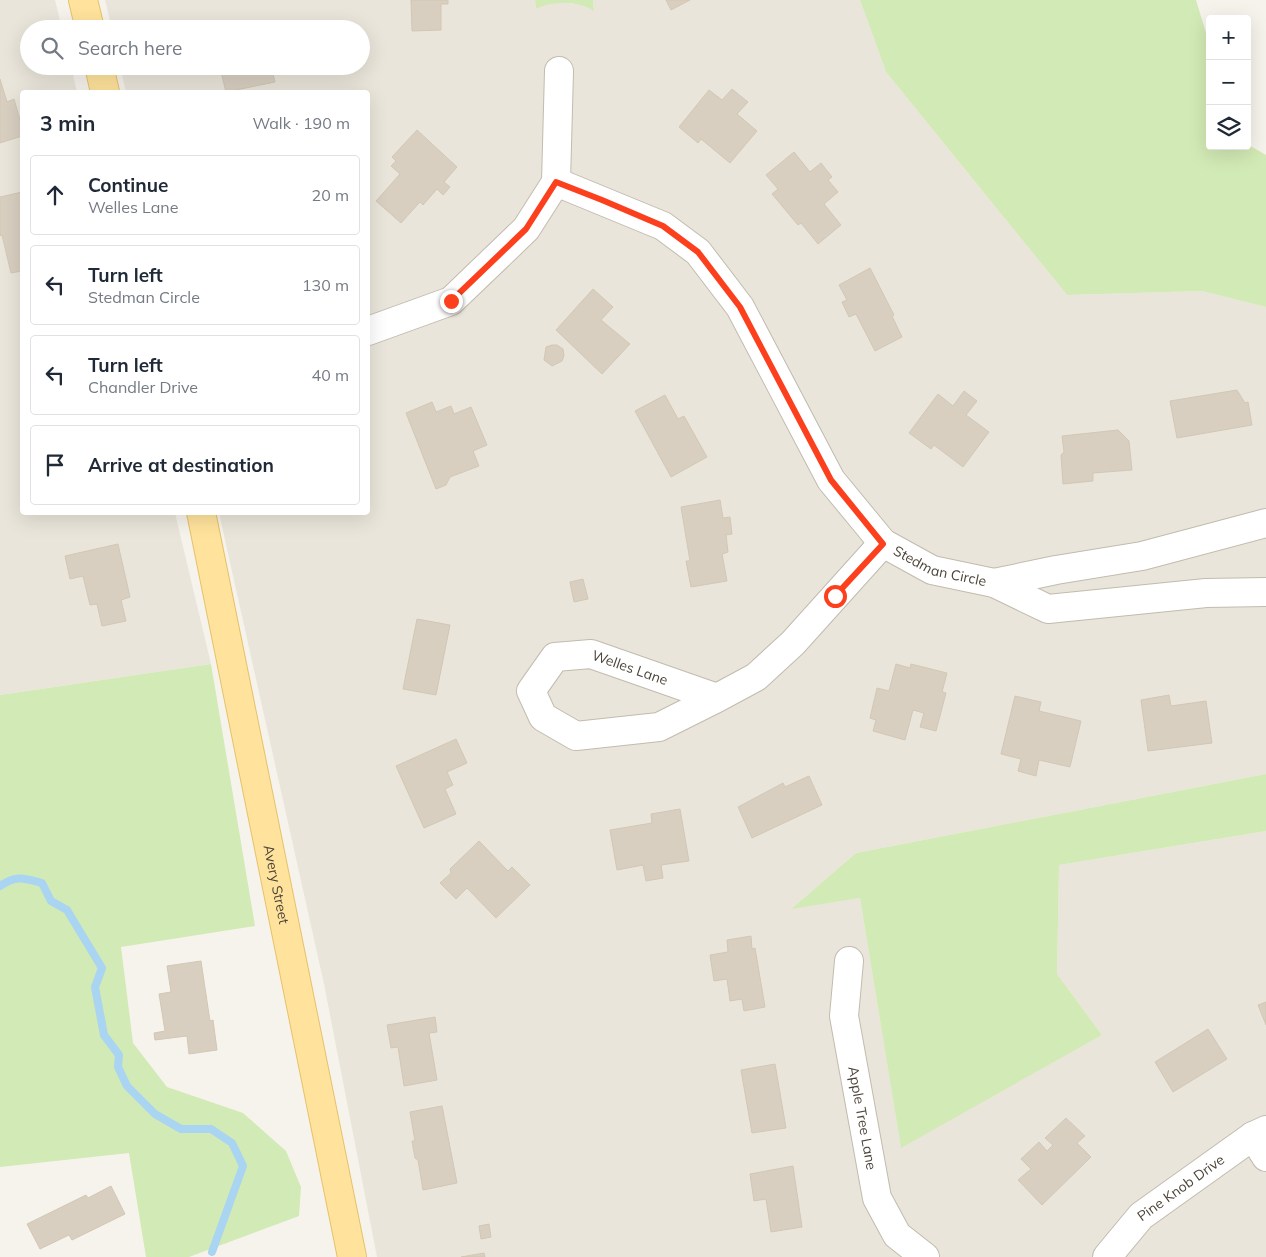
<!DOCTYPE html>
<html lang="en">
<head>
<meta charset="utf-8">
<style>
  :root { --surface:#fff; --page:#f6f6f7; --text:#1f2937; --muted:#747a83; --line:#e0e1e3 }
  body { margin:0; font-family:Mulish,sans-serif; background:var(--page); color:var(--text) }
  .controls { position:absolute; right:15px; top:15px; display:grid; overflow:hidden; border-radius:5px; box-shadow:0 5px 20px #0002 }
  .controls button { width:45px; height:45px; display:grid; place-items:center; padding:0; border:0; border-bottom:1px solid var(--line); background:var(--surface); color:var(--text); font:25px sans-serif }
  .stop { position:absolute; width:15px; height:15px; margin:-11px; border:4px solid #fc3f1d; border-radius:50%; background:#fff }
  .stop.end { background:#fc3f1d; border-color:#fff; box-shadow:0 1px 5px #0008 }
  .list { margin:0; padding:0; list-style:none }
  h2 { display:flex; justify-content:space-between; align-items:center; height:65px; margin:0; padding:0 20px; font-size:21px }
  h2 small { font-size:16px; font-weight:400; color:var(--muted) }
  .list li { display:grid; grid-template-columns:32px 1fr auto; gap:15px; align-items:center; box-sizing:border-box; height:80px; margin:0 10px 10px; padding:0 10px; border:1px solid var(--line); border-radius:5px }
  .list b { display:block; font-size:19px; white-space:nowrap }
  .list p { margin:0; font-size:16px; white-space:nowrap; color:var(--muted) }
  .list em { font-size:16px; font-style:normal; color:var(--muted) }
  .icon { flex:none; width:28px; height:28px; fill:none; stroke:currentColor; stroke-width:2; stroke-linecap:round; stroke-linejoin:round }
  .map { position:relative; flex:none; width:1266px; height:1257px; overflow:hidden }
  .search { position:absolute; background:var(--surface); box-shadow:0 5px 20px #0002; left:20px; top:20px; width:350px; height:55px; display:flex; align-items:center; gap:12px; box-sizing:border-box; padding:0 18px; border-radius:28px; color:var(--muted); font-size:19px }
  .panel { position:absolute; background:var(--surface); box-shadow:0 5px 20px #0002; left:20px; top:90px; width:350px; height:425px; border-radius:5px }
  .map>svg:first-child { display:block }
</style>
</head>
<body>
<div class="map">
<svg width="1266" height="1257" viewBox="0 0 1266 1257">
  <rect width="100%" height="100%" fill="#f6f3ec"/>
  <!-- residential -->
  <path fill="#eae5da" d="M0,0H55L62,29H29V66H71L77,92H22V512L175,513L211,664L0,695Z
    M105,0H535L536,9L547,3L563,2L580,5L594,10L593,0H860L886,72L1067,295L1202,291L1266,307V774L856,853L792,908L860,898L901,1147L1102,1035L1057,974L1059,865L1266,831V1257H377L324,984L219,513L368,512V92H126L120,66H361V29H112Z"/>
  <!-- green -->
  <path fill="#d2eab5" d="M535,0H593L594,11C577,1 553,0 536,9Z
    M860,0H1196L1210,46V146H1247V144L1266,155V307L1202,291L1067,295L886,72Z
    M211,664L255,926L121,947L133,1043L167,1087L243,1113L286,1151L301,1187L299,1216L189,1257H146L129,1153L0,1167V695Z
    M1266,774V831L1059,865L1057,974L1102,1035L901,1148L860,898L791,909L856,853Z"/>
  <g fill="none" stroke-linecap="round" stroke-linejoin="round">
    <!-- stream -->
    <path stroke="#a9d4f2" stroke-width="8" d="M0,886C16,875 24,878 42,883L51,901L67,910L102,968L95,987L104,1035L119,1055L118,1067L127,1086L155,1114L181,1129H211L232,1143L243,1166L212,1252"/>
  </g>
  <!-- building -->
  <path fill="#d8cfc1" stroke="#d3c7b4" d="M411,0H448V4H441V30L412,31Z
    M666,0H690L671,10Z
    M225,66H271L275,82L226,92L220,68Z
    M0,79L7,102L14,99L22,127V136L0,143Z
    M732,89L748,102L737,114L757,131L730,163L701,139L698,143L679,127L709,90L722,100Z
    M417,130L457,167L444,182L450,187L443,195L437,189L423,205L420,202L401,223L376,201L400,174L391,166L396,161L392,157Z
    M794,152L810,172L821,163L832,177L828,180L838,192L824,204L841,225L818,244L801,223L798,225L772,194L778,189L766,175Z
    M22,192V271L11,273L2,235L0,236V197Z
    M870,268L894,315L892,316L902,337L875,351L856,314L849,317L842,302L847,300L839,285Z
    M593,289L613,307L601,320L630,344L602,374L556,330Z
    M552,345H557L563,349L564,356L562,361L552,366L544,360L546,347Z
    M1237,390L1245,403L1248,402L1252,425L1177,438L1170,401Z
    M964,391L977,401L966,415L989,432L963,467L934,445L931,449L909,433L938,394L953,406Z
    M665,395L678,419L684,416L707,457L671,477L635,411Z
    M432,402L436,412L451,406L454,414L471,407L487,445L473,451L479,466L450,477L446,485L436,489L406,413Z
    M1118,430L1129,441L1132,470L1093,473V481L1063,484L1061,455L1064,452L1062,436Z
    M720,500L723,518L730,517L732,534L726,535L728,552L722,554L727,581L691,587L686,561H690L681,507Z
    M118,544L130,597L121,600L126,621L102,626L97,604L90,605L83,576L70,579L65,556Z
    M583,579L588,599L574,602L570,582Z
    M417,619L450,625L436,695L403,689Z
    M896,664L910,668L911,664L947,673L942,692L946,693L936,731L920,727L924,713L913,710L905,740L873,731L876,720L870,718L877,688L889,691Z
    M1169,695L1171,706L1206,701L1212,743L1148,751L1141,700Z
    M1015,696L1041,702L1039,711L1081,721L1070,767L1039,760L1036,776L1018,771L1021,759L1001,754Z
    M456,739L467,763L447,772L453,785L445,789L456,814L424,828L396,766Z
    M809,776L822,805L752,838L738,807L783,783L785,787Z
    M680,809L689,861L661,865L663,878L646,881L643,865L617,870L610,830L652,823L651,814Z
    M479,841L508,871L512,867L530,885L496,918L467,888L456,899L440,883L451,873L450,869Z
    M751,936L752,949L755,948L765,1007L744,1011L742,999L730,1001L727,979L714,981L710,955L728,952L727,940Z
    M201,961L210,1021L213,1020L217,1050L189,1054L187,1036L155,1040L154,1033L165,1031L159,994L171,992L167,966Z
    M1266,1002V1025L1258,1005Z
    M435,1017L437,1032L429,1033L437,1080L404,1086L398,1047L391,1048L387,1025Z
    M1208,1029L1227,1059L1173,1092L1155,1062Z
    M775,1064L786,1128L752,1133L741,1070Z
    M442,1106L457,1183L423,1190L418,1160L415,1158L412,1141H415L410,1112Z
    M1066,1118L1085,1136L1077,1143L1091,1157L1042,1205L1018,1180L1031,1169L1021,1159L1039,1142L1047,1151L1053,1145L1045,1138Z
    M793,1166L802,1227L771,1232L766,1199L754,1201L750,1174Z
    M111,1186L125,1214L72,1240L69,1235L40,1249L27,1224L86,1195L88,1198Z
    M489,1224L491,1237L481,1239L479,1226Z
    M484,1253L485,1257H461Z"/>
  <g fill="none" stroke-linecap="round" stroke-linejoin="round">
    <defs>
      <g id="minor">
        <path id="s1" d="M556,182L663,226L698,252L740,307L831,480L883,543L932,570L994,583L1048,609L1206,593L1266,592"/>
        <path d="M368,331L451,301L526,229L556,182L559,71"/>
        <path d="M994,583L1056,570L1142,556L1266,523"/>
        <path id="s2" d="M717,698L659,727L576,736L543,717L531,691L555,657L591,654L717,698L756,677L793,643L883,543"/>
        <path id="s3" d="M849,961L844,1016L877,1198L897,1235L925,1257"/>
        <path d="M1253,1136L1266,1157"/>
        <path id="s4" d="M1107,1257L1141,1216L1253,1136L1266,1130"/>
      </g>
      <g id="major">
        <path d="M83,0L90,29"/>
        <path d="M99,66L105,92"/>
        <path id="s5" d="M201,512L352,1257"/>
      </g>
    </defs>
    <!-- minor casing -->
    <use href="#minor" stroke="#c2bbae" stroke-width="30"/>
    <!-- major casing -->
    <use href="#major" stroke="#e6c16a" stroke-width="30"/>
    <!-- minor -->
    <use href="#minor" stroke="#fff" stroke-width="28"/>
    <!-- major -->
    <use href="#major" stroke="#ffe39c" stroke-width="28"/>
  </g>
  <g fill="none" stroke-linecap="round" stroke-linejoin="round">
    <!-- route -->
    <path stroke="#fc3f1d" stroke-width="6" d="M451,301L526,229L556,182L602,200L663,226L698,252L740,307L831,480L883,544L835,596"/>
  </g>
  <g text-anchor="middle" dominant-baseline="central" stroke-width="4.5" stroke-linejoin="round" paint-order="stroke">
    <!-- street labels -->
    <g font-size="14" fill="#4b4439" stroke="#fff">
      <text stroke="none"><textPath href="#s1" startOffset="568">Stedman Circle</textPath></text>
      <text stroke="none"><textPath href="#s2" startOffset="334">Welles Lane</textPath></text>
      <text stroke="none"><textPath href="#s5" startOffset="380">Avery Street</textPath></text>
      <text stroke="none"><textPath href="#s3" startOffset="159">Apple Tree Lane</textPath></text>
      <text stroke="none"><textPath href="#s4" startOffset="102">Pine Knob Drive</textPath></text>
    </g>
  </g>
</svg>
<div class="controls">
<button>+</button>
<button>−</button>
<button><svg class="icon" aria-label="layers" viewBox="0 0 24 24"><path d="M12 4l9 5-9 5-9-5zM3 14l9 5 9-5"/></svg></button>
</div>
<div class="stop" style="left:835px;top:596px"></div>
<div class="stop end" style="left:451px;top:301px"></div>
<div class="search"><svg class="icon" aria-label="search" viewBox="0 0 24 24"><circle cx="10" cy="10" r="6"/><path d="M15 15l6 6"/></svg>Search here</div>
<section class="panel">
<h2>3 min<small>Walk · 190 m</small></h2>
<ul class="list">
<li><svg class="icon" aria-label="ahead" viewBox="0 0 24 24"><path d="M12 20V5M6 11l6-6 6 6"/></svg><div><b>Continue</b><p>Welles Lane</p></div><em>20 m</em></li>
<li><svg class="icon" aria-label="left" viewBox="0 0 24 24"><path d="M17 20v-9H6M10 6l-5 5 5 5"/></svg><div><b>Turn left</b><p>Stedman Circle</p></div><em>130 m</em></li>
<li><svg class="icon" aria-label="left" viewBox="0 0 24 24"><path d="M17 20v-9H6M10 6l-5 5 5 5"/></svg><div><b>Turn left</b><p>Chandler Drive</p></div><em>40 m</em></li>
<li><svg class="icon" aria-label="arrive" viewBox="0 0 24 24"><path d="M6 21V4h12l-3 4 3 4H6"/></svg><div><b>Arrive at destination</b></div></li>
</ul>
</section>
</div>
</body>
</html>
